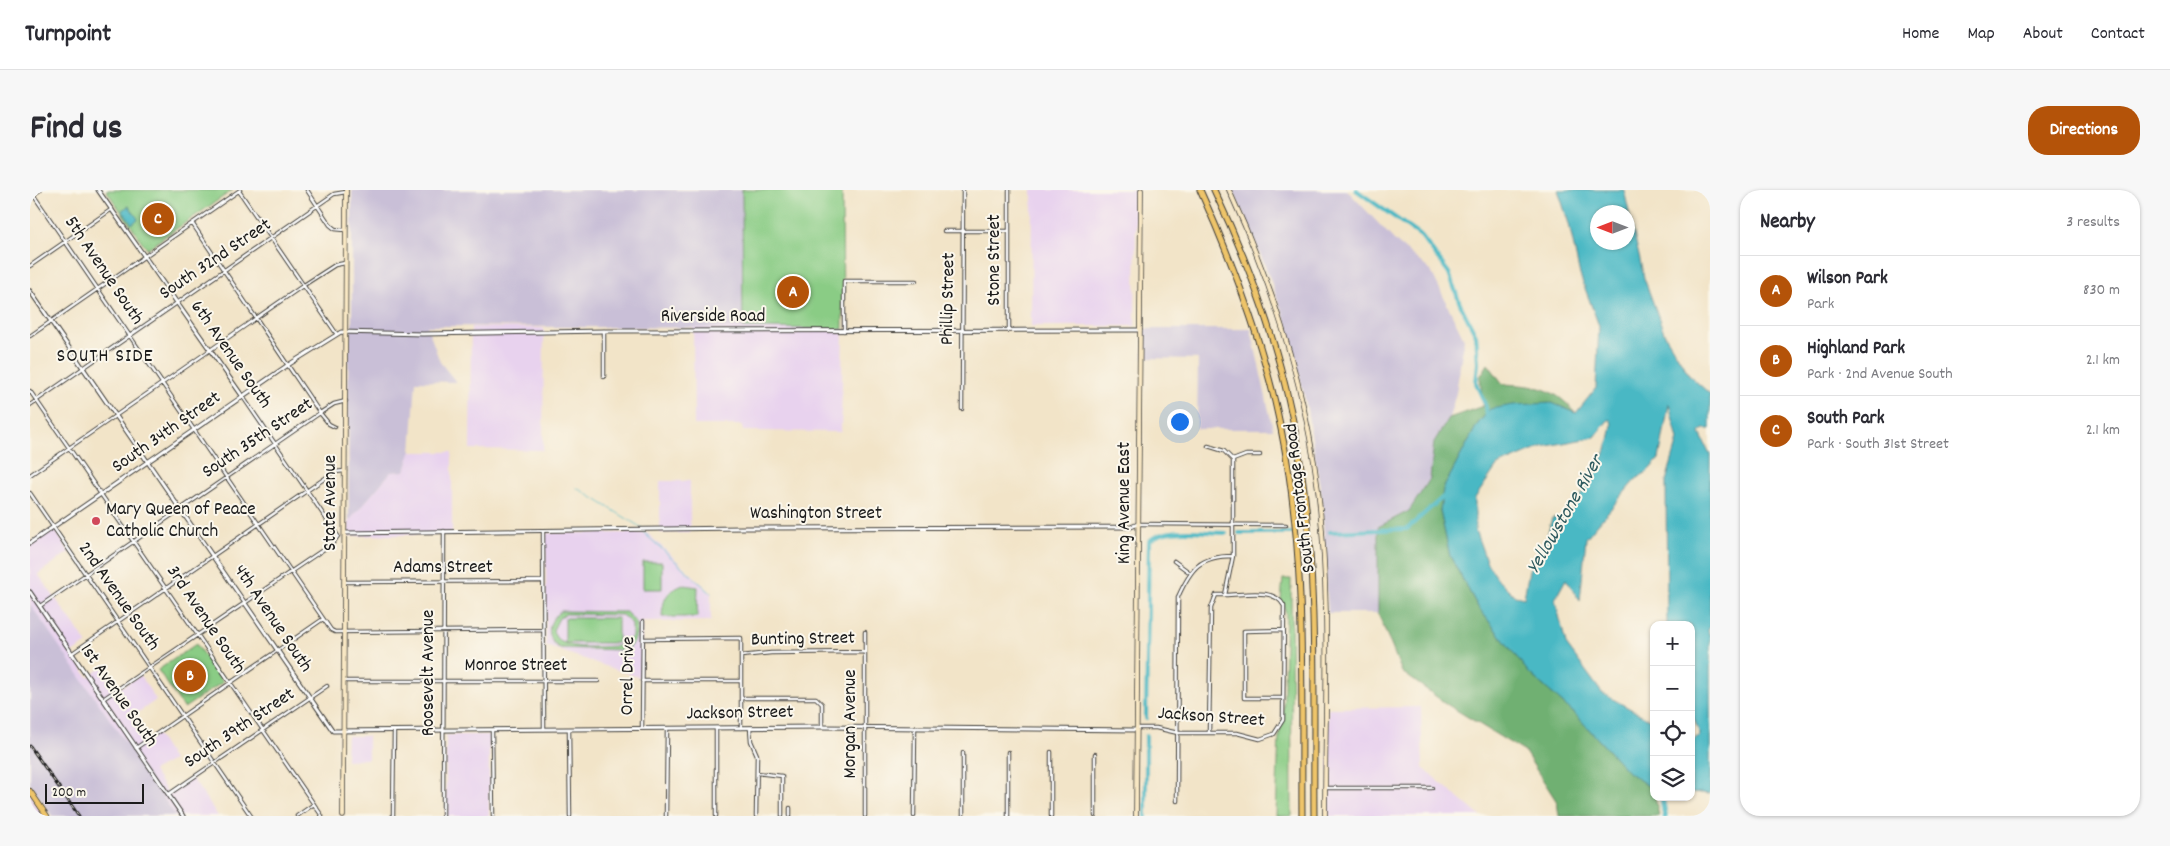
<!DOCTYPE html>
<html lang="en">
<head>
<meta charset="utf-8">
<style>
  :root { --surface:#fff; --page:#f7f7f7; --text:#2b2b33; --muted:#7c7c81; --line:#e1e1e2; --accent:#b45309 }
  body { margin:0; font-family:Dekko,sans-serif; background:var(--page); color:var(--text) }
  .controls { position:absolute; right:15px; bottom:15px; display:grid; overflow:hidden; border-radius:10px; box-shadow:0 1px 4px #0004 }
  .controls button { width:45px; height:45px; display:grid; place-items:center; padding:0; border:0; border-bottom:1px solid var(--line); background:var(--surface); color:var(--text); font:25px sans-serif }
  .compass { position:absolute; left:1560px; top:15px; width:45px; height:45px; border-radius:50%; background:var(--surface); box-shadow:0 1px 4px #0004; rotate:270deg }
  .scale { position:absolute; left:15px; bottom:12px; width:99px; box-sizing:border-box; padding-left:5px; border:2px solid #1c1c1c; border-top:0; font-size:14px; line-height:18px; white-space:nowrap; color:#1c1c1c; -webkit-text-stroke:4px #fbf7ec; paint-order:stroke }
  .you { position:absolute; left:1149px; top:231px; width:18px; height:18px; margin:-12px; border:4px solid #fff; border-radius:50%; background:#1a73e8; box-shadow:0 0 0 8px #1a73e833 }
  .badge { display:grid; place-items:center; width:32px; height:32px; border-radius:50%; background:var(--accent); color:#fff; font-size:16px; font-weight:700 }
  .pin { position:absolute; translate:-50% -50%; border:2px solid #fff; box-shadow:0 1px 5px #0006 }
  .list { margin:0; padding:0; list-style:none }
  h2 { display:flex; justify-content:space-between; align-items:center; height:65px; margin:0; padding:0 20px; font-size:21px }
  h2 small { font-size:16px; font-weight:400; color:var(--muted) }
  .list li { display:grid; grid-template-columns:32px 1fr auto; gap:15px; align-items:center; box-sizing:border-box; height:70px; padding:0 20px; border-top:1px solid var(--line) }
  .list b { display:block; font-size:19px; white-space:nowrap }
  .list p { margin:0; font-size:16px; white-space:nowrap; color:var(--muted) }
  .list em { font-size:16px; font-style:normal; color:var(--muted) }
  .icon { flex:none; width:28px; height:28px; fill:none; stroke:currentColor; stroke-width:2; stroke-linecap:round; stroke-linejoin:round }
  .map { position:relative; flex:none; width:1680px; height:626px; overflow:hidden; border-radius:20px }
  header { display:flex; align-items:center; gap:30px; box-sizing:border-box; height:70px; padding:0 25px; background:var(--surface); border-bottom:1px solid var(--line) }
  header strong { font-size:24px }
  nav { display:flex; gap:28px; margin-inline-start:auto; font-size:18px }
  .intro { display:flex; align-items:center; justify-content:space-between; box-sizing:border-box; height:120px; padding:0 30px }
  h1 { margin:0; font-size:35px }
  .button { padding:12px 22px; border-radius:20px; background:var(--accent); color:#fff; font-size:18px; font-weight:700 }
  main { display:flex; gap:30px; padding:0 30px }
  aside { flex:1; background:var(--surface); border-radius:20px; box-shadow:0 1px 4px #0004 }
  .map>svg:first-child { display:block }
</style>
</head>
<body>
<header>
<strong>Turnpoint</strong>
<nav><a>Home</a><a>Map</a><a>About</a><a>Contact</a></nav>
</header>
<div class="intro"><h1>Find us</h1><a class="button">Directions</a></div>
<main>
<div class="map">
<svg width="1680" height="626" viewBox="0 0 1680 626">
  <rect width="100%" height="100%" fill="#fbf7ec"/>
  <filter id="ink" filterUnits="userSpaceOnUse"><feTurbulence type="fractalNoise" baseFrequency=".02" numOctaves="2"/><feDisplacementMap in="SourceGraphic" scale="10" xChannelSelector="R" yChannelSelector="G"/><feConvolveMatrix kernelMatrix="1 2 1 2 8 2 1 2 1" color-interpolation-filters="sRGB"/></filter>
  <filter id="wash" filterUnits="userSpaceOnUse"><feTurbulence type="fractalNoise" baseFrequency=".0096" numOctaves="4" result="noise"/><feDisplacementMap in="SourceGraphic" scale="20" xChannelSelector="R" yChannelSelector="G"/><feGaussianBlur stdDeviation="1.12" result="paint"/><feColorMatrix in="noise" values="0 0 0 0 0 0 0 0 0 0 0 0 0 0 0 0 0 1.4 0 .05"/><feComposite in="paint" operator="in"/></filter>
  <g filter="url(#wash)">
    <rect width="100%" height="100%" fill="#f2e4c8"/>
    <!-- built -->
    <path fill="#e8d2ee" d="M1002,0H1106L1105,136H1001Z
      M441,137L514,138L513,260L440,259Z
      M663,137L813,139L811,242L713,241L712,235H664Z
      M381,262H422V344L318,346L319,331L361,282L375,281Z
      M630,291H660V343H630Z
      M24,338L39,362L8,384L57,453L42,463L58,487L75,476L89,499L110,485L126,510L103,526L118,549L127,544L143,570L123,581L139,604L162,588L188,626H146L0,415V353Z
      M516,343H617L681,402V431L612,432L611,488L516,456Z
      M1391,517L1393,578L1450,626H1299L1298,518Z
      M416,545H459V626H416Z
      M317,546H338V569L316,570Z
      M0,601L17,626H0Z"/>
    <!-- industrial -->
    <path fill="#c9bfd7" d="M322,0H712L713,138L397,136L410,172L426,192L386,191L381,262L375,281L361,282L319,331L318,148L322,136Z
      M1203,0H1317L1365,51L1401,81L1434,149L1426,203L1419,228L1405,252L1400,289L1379,321L1348,338V423H1298L1292,308L1276,213L1257,134L1234,73Z
      M1113,139H1221L1243,239H1167L1168,169L1113,168Z
      M0,414L34,463L146,626H22L0,594Z"/>
    <!-- green -->
    <path fill="#8acc85" stroke="#537450" fill-rule="evenodd" d="M76,0H203L117,59Z
      M712,0H812L813,139L713,138Z
      M613,372H632V399H613Z
      M1253,389H1261L1262,626H1246L1249,544L1253,530L1256,423L1251,409Z
      M653,395L668,397L667,427H632C633,408 636,402 653,395Z
      M531,421L596,422L607,434C608,446 604,458 591,460L529,458C515,448 517,430 531,421ZM536,424L592,425L602,434V446L596,454L589,456C571,456 526,463 523,440L529,428Z
      M535,428H588V453H535Z
      M166,454L193,492L154,518L128,480Z"/>
    <!-- forest -->
    <path fill="#6fb072" stroke="#466647" d="M1458,174L1473,194C1507,196 1522,196 1546,223L1522,213L1460,219L1447,235L1413,299L1410,321L1420,366L1448,417L1499,483L1546,525L1598,582L1624,600L1629,626H1529L1527,612L1495,562L1418,515L1372,482L1348,423V337L1379,321L1400,289L1404,252L1419,228L1453,216L1450,187Z"/>
    <!-- water -->
    <path fill="#4ab8c4" stroke="#336a70" fill-rule="evenodd" d="M1528,0H1594L1614,88L1635,145L1660,186L1680,204V239H1673L1670,243L1680,264V434L1678,439L1680,449V604L1661,602V551L1670,545L1661,521V435H1637L1636,291L1648,250L1639,214L1629,269L1618,281L1605,290L1556,348L1550,411L1536,389L1525,409L1536,454L1572,503L1624,532V600L1598,582L1546,525L1499,483L1448,417L1420,366L1410,321L1413,299L1447,235L1460,219L1483,215L1522,213L1546,223L1566,198L1569,136L1550,85L1539,34ZM1568,22H1598V52H1568ZM1579,229L1582,234C1576,277 1558,290 1538,326L1522,328L1516,350L1499,380L1494,408L1485,406L1468,389L1457,373L1445,340V308L1467,276L1512,257L1565,247Z
      M99,16L108,29L102,34L92,20Z"/>
    <g fill="none" stroke-linecap="round" stroke-linejoin="round">
      <!-- stream -->
      <path stroke="#4ab8c4" stroke-width="1" d="M547,298L612,338
        M613,342L681,403"/>
      <!-- canal -->
      <path stroke="#4ab8c4" stroke-width="4" d="M1326,0L1391,46L1419,83L1430,114L1446,145L1448,173L1446,193L1456,217L1457,227
        M1300,342L1377,339L1415,305
        M1209,343H1261
        M1116,528L1119,351C1137,335 1173,343 1196,343
        M1116,626V546"/>
      <!-- river -->
      <path stroke="#4ab8c4" stroke-width="5.5" d="M1632,607L1635,626"/>
    </g>
  </g>
  <g filter="url(#ink)">
    <g fill="none" stroke-linecap="round" stroke-linejoin="round">
      <defs>
        <path id="minor" d="M0,0L301,440L305,442L513,440
          M277,0L300,35L305,39L315,40
          M209,1L306,143
          M0,7L10,0
          M162,33L290,223L299,234L305,237
          M914,41H979
          M0,76L82,19
          M979,140V0
          M814,141V91H886
          M0,146L210,0
          M574,187V141
          M0,201L292,626
          M0,215L304,4L316,2
          M932,219L933,0
          M1178,256L1194,261L1203,270
          M0,285L274,95L305,75L315,73
          M0,303L221,626
          M1108,334L1256,335
          M513,341L514,539
          M1144,371L1159,382
          M314,392L512,391
          M10,416L290,223L304,214L316,211
          M613,449L711,448V538
          M41,464L304,282L315,281
          M711,466L741,463L835,462
          M314,491H568
          M612,491H711
          M711,508H786L792,514V537
          M1253,508H1214V441L1254,440
          M73,509L303,353L308,346L213,207
          M612,538L613,431
          M720,538L721,551L727,565L726,626
          M1107,538H1126L1148,543H1207L1230,549L1244,544L1253,530L1254,416C1245,397 1213,405 1195,405
          M539,540L540,626
          M462,541L463,626
          M1179,543L1181,418L1186,405H1195L1203,366V270L1216,265H1230
          M106,558L293,429
          M978,562V626
          M933,563V626
          M727,583L752,586V626
          M1295,598H1402
          M139,604L297,496
          M1147,611L1148,407C1161,378 1170,366 1203,366
          M760,618V626
          M267,626L284,614
          M363,626L364,541
          M413,626L414,341
          M636,626L637,539
          M686,626V538
          M835,626V442
          M884,626L885,539
          M1021,626V562
          M1065,626V564"/>
        <path id="tertiary" d="M68,0L213,207
          M0,101L303,541L793,537L1107,540
          M315,343L713,338L1101,337L1108,334
          M0,353L258,175L311,142L393,144L574,141L1110,140
          M0,402L153,626"/>
        <path id="secondary" d="M1199,0C1243,96 1275,196 1288,300C1301,408 1295,518 1295,626
          M313,626L316,0
          M1106,626L1111,0"/>
        <path id="primary" d="M0,601L17,626"/>
        <path id="motorway" d="M1170,0C1205,77 1234,155 1251,239C1277,365 1271,497 1272,626
          M1184,0C1227,90 1259,186 1272,285C1288,397 1283,513 1284,626"/>
      </defs>
      <!-- minor casing -->
      <use href="#minor" stroke="#3c3a36" stroke-width="4.5"/>
      <!-- tertiary casing -->
      <use href="#tertiary" stroke="#3c3a36" stroke-width="5"/>
      <!-- secondary casing -->
      <use href="#secondary" stroke="#3c3a36" stroke-width="5.5"/>
      <!-- primary casing -->
      <use href="#primary" stroke="#3c3a36" stroke-width="6"/>
      <!-- motorway casing -->
      <use href="#motorway" stroke="#3c3a36" stroke-width="7"/>
      <!-- minor -->
      <use href="#minor" stroke="#fff" stroke-width="2.5"/>
      <!-- tertiary -->
      <use href="#tertiary" stroke="#fff" stroke-width="3"/>
      <!-- secondary -->
      <use href="#secondary" stroke="#f8e7c3" stroke-width="4"/>
      <!-- primary -->
      <use href="#primary" stroke="#eec469" stroke-width="4.5"/>
      <!-- motorway -->
      <use href="#motorway" stroke="#eec469" stroke-width="5"/>
      <defs>
        <path id="rail" d="M0,556L49,626"/>
      </defs>
      <!-- rail casing -->
      <use href="#rail" stroke="#1c1c1c" stroke-width="3"/>
      <!-- rail -->
      <use href="#rail" stroke="#fbf7ec" stroke-width="1" stroke-dasharray="4" stroke-linecap="butt"/>
    </g>
  </g>
  <!-- markers -->
  <circle fill="#d1495b" stroke="#fbf7ec" stroke-width="2" cx="66" cy="331" r="5"/>
  <g text-anchor="middle" dominant-baseline="central" stroke-width="4" stroke-linejoin="round" paint-order="stroke">
    <!-- street labels -->
    <g font-size="19" fill="#1c1c1c" stroke="#fbf7ec">
      <text transform="translate(186 70) rotate(-34)">South 32nd Street</text>
      <text transform="translate(965 70) rotate(-90)">Stone Street</text>
      <text transform="translate(73 81) rotate(56)">5th Avenue South</text>
      <text transform="translate(919 109) rotate(-89)">Phillip Street</text>
      <text x="683" y="127">Riverside Road</text>
      <text transform="translate(200 165) rotate(55)">6th Avenue South</text>
      <text transform="translate(137 243) rotate(-35)">South 34th Street</text>
      <text transform="translate(228 249) rotate(-34)">South 35th Street</text>
      <text transform="translate(1271 308) rotate(-97)">South Frontage Road</text>
      <text transform="translate(301 313) rotate(-90)">State Avenue</text>
      <text transform="translate(1095 313) rotate(-90)">King Avenue East</text>
      <text x="786" y="324">Washington Street</text>
      <text x="413" y="378">Adams Street</text>
      <text transform="translate(88 407) rotate(55)">2nd Avenue South</text>
      <text transform="translate(242 429) rotate(56)">4th Avenue South</text>
      <text transform="translate(175 430) rotate(56)">3rd Avenue South</text>
      <text transform="translate(773 450) rotate(-1)">Bunting Street</text>
      <text x="486" y="476">Monroe Street</text>
      <text transform="translate(399 483) rotate(-90)">Roosevelt Avenue</text>
      <text transform="translate(599 486) rotate(-89)">Orrel Drive</text>
      <text transform="translate(88 506) rotate(55)">1st Avenue South</text>
      <text transform="translate(710 524) rotate(-1)">Jackson Street</text>
      <text transform="translate(1181 528) rotate(4)">Jackson Street</text>
      <text transform="translate(821 534) rotate(-90)">Morgan Avenue</text>
      <text transform="translate(210 539) rotate(-34)">South 39th Street</text>
    </g>
    <!-- poi labels -->
    <g font-size="19" fill="#1c1c1c" stroke="#fbf7ec" text-anchor="start">
      <text x="76" y="320">Mary Queen of Peace<tspan x="76" dy="22">Catholic Church</tspan></text>
    </g>
    <!-- neighbourhood labels -->
    <g font-size="20" letter-spacing="1" fill="#1c1c1c" stroke="#fbf7ec">
      <text x="75" y="167">SOUTH SIDE</text>
    </g>
    <!-- water labels -->
    <g font-size="20" font-style="italic" fill="#2e5a5f" stroke="#fbf7ec">
      <text transform="translate(1536 325) rotate(-60)">Yellowstone River</text>
    </g>
  </g>
</svg>
<div class="controls">
<button>+</button>
<button>−</button>
<button><svg class="icon" aria-label="locate" viewBox="0 0 24 24"><circle cx="12" cy="12" r="6"/><path d="M12 2v4M12 18v4M2 12h4M18 12h4"/></svg></button>
<button><svg class="icon" aria-label="layers" viewBox="0 0 24 24"><path d="M12 4l9 5-9 5-9-5zM3 14l9 5 9-5"/></svg></button>
</div>
<svg class="compass" viewBox="-18 -18 36 36"><path d="M0-13l5 13h-10z" fill="#e53935"/><path d="M0 13l5-13h-10z" fill="#7c7c81"/></svg>
<div class="scale">200 m</div>
<div class="you"></div>
<div class="pin badge" style="left:763px;top:102px">A</div>
<div class="pin badge" style="left:160px;top:486px">B</div>
<div class="pin badge" style="left:128px;top:29px">C</div>
</div>
<aside>
<h2>Nearby<small>3 results</small></h2>
<ul class="list">
<li><span class="badge">A</span><div><b>Wilson Park</b><p>Park</p></div><em>830 m</em></li>
<li><span class="badge">B</span><div><b>Highland Park</b><p>Park · 2nd Avenue South</p></div><em>2.1 km</em></li>
<li><span class="badge">C</span><div><b>South Park</b><p>Park · South 31st Street</p></div><em>2.1 km</em></li>
</ul>
</aside>
</main>
</body>
</html>
